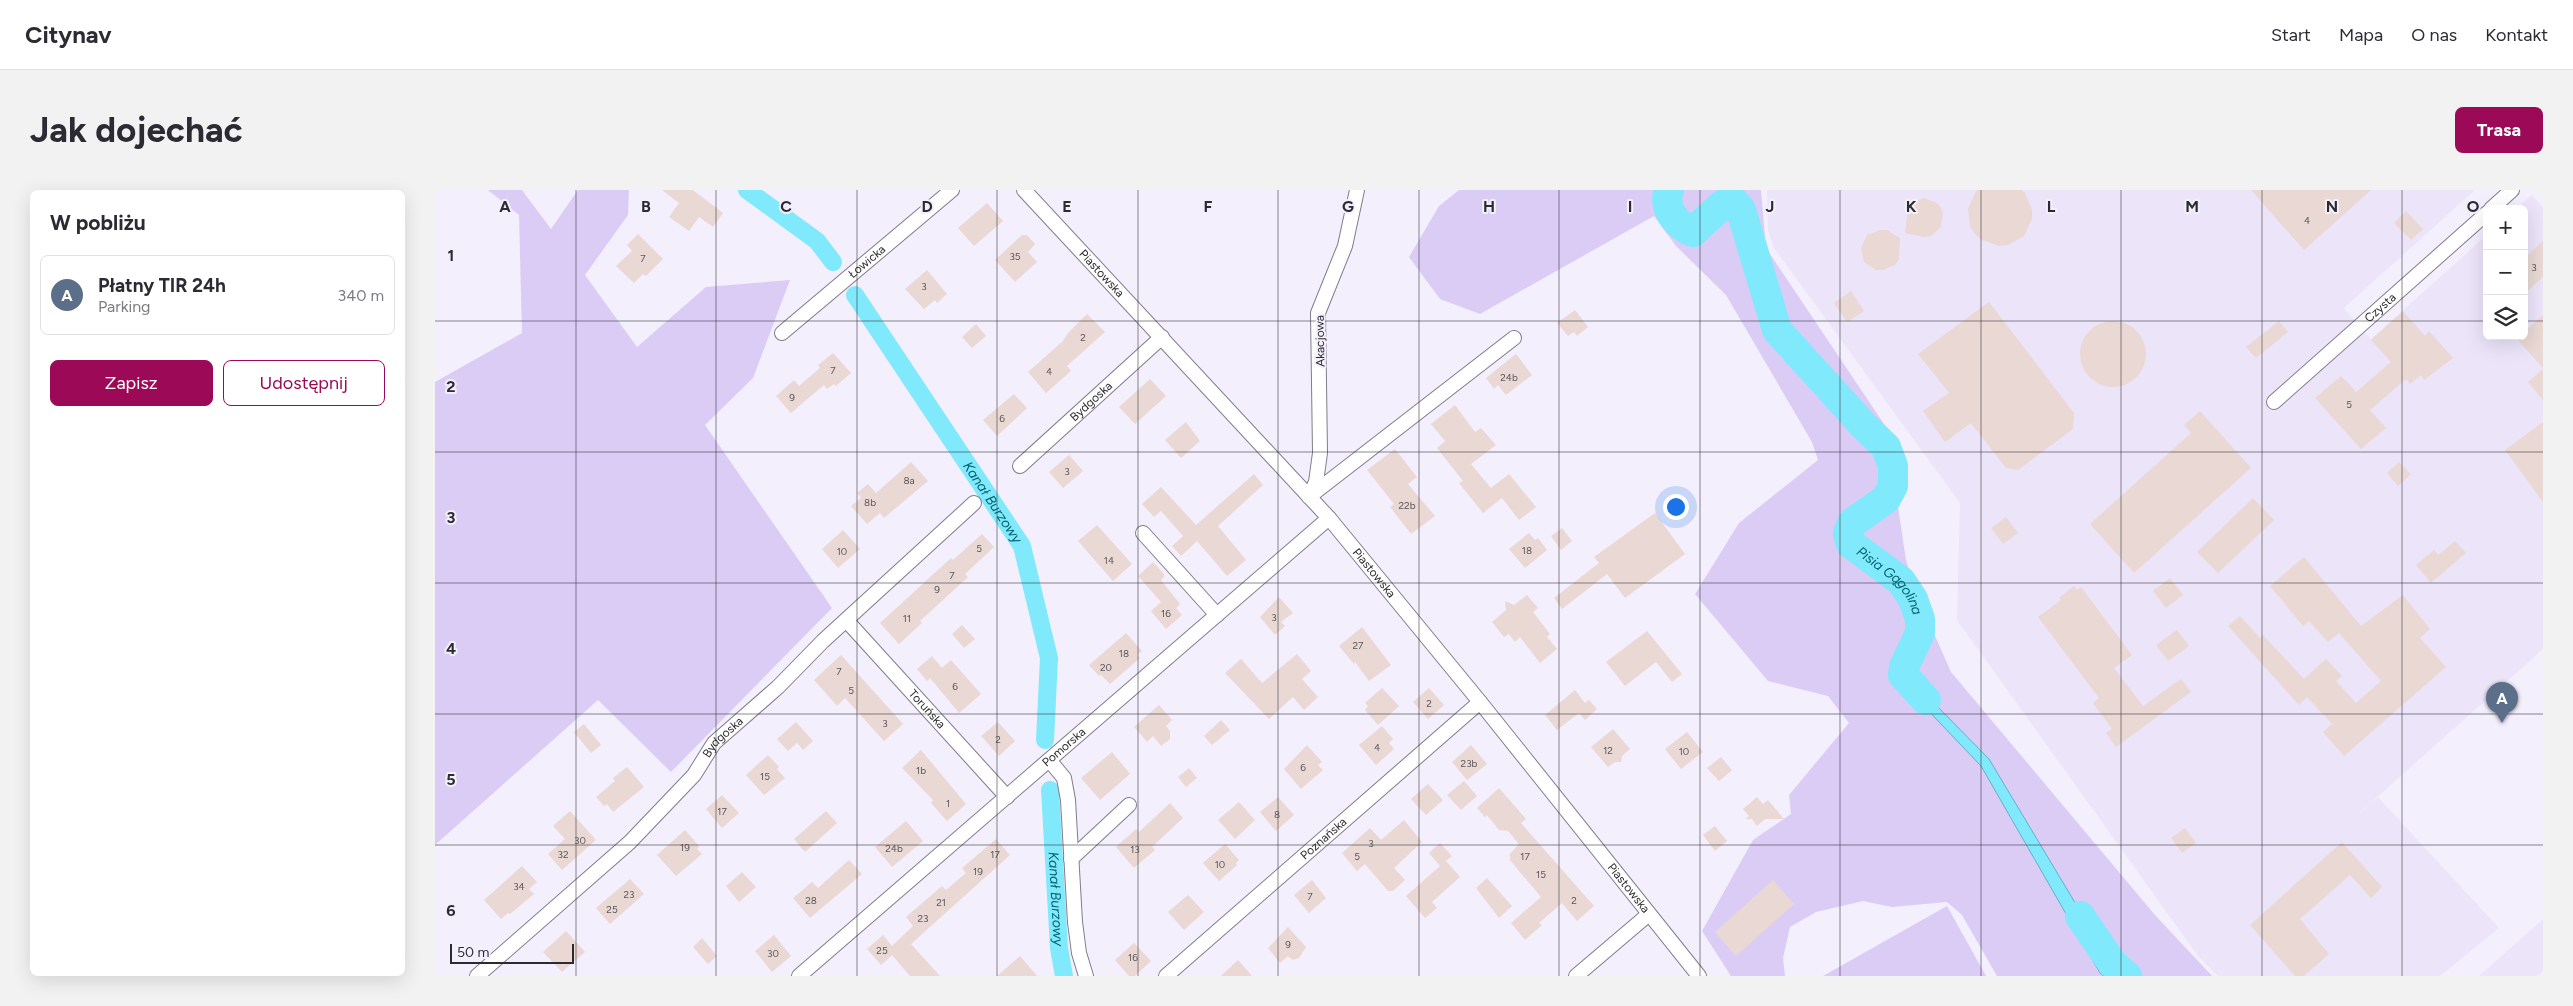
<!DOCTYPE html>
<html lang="pl">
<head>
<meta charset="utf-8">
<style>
  :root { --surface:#fff; --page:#f2f2f3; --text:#2b2b33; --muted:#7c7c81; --line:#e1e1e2; --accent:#9b0957 }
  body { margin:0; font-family:Figtree,sans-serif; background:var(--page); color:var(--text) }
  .controls { position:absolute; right:15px; top:15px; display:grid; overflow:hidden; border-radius:8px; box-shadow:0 5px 20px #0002 }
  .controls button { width:45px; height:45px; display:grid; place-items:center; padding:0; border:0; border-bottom:1px solid var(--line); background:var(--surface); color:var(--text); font:25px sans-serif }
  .scale { position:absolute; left:15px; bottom:12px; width:124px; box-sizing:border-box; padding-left:5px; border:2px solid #2c2b30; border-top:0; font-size:14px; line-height:18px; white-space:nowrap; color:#2c2b30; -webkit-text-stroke:4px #f4effd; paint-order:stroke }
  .you { position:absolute; left:1240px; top:316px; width:18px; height:18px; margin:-12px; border:4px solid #fff; border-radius:50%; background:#1a73e8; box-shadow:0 0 0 8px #1a73e833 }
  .badge { display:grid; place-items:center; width:32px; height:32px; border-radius:50%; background:var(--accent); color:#fff; font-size:16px; font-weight:700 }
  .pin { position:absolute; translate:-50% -41px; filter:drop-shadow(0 1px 2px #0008) }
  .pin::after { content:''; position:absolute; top:26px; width:18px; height:15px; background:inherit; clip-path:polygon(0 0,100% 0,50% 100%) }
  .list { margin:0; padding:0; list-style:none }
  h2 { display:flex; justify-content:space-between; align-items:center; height:65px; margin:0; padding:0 20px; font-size:21px }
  h2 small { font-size:16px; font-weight:400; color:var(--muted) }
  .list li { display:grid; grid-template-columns:32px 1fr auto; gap:15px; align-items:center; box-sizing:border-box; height:80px; margin:0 10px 10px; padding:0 10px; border:1px solid var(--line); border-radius:8px }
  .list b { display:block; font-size:19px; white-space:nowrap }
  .list p { margin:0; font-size:16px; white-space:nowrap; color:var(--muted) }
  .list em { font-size:16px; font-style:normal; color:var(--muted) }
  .actions { display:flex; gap:10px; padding:15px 20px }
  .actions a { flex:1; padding:11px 0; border:1px solid var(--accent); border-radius:8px; text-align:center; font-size:18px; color:var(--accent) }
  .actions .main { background:var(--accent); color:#fff }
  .icon { flex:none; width:28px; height:28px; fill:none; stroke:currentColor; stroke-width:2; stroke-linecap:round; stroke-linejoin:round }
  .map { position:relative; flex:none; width:2108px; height:786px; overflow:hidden; border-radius:8px }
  header { display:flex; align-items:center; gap:30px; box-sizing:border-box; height:70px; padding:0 25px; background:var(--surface); border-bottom:1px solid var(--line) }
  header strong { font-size:24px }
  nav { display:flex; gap:28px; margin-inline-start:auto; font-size:18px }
  .intro { display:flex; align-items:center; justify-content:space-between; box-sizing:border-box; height:120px; padding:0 30px }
  h1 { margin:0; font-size:35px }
  .button { padding:12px 22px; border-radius:8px; background:var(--accent); color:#fff; font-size:18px; font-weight:700 }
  main { display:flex; gap:30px; padding:0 30px }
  aside { flex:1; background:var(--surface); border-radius:8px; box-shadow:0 5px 20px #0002 }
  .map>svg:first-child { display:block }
</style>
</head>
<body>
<header>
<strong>Citynav</strong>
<nav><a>Start</a><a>Mapa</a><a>O nas</a><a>Kontakt</a></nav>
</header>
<div class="intro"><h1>Jak dojechać</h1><a class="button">Trasa</a></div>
<main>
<aside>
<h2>W pobliżu<small></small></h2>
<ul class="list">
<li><span class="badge" style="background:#5c6f8a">A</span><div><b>Płatny TIR 24h</b><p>Parking</p></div><em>340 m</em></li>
</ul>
<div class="actions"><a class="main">Zapisz</a><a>Udostępnij</a></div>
</aside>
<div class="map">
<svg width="2108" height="786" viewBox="0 0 2108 786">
  <rect width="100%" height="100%" fill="#f4effd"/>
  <!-- built -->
  <path fill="#ece4f9" d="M1332,0H2040L1909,118L1936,149L2052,45V146H2089V19H2081L2097,5L2108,17V459L1913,633L1943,607L2064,738L2005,786H1783L1763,766L1522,430L1525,313L1339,58L1333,40Z
    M2108,729V786H2044Z"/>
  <!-- green -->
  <path fill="#dbccf5" d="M53,0H87L116,39L143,0H194L193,25L150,85L202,157L271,97L355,90L318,188L270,235L397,418L236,582L163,510L0,655V192L87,143L84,25Z
    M1024,0H1326L1331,58L1451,237L1471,370L1481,403L1516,482L1720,725L1777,786H1562L1527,725L1512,712L1457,717L1428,711L1381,722L1355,737L1348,768L1350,786H1296L1267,741L1318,650L1356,624L1354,605L1414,533L1393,506L1333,491L1260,404L1304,333L1383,270L1377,252L1291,105L1241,56L1219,26L1045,124L1005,109L974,67L1004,16Z
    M1512,716L1551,786H1388Z"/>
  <!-- water -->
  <path fill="#80e9fc" stroke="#67b0bf" d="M1469,477L1497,511L1554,569L1675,771L1695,786H1669L1665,783L1546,576L1466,492Z"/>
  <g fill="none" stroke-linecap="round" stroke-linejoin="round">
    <!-- canal -->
    <g stroke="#80e9fc" stroke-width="18">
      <path d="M312,0L382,51L398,72"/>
      <path id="s1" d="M420,105L587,356L614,468L610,550"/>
      <path id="s2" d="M615,600L624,758L629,786"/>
    </g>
    <!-- river -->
    <g stroke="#80e9fc" stroke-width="30">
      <path id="s3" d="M1234,0C1227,18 1242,36 1258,42L1288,14L1299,12L1306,20L1342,140L1429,236L1451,257L1458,276V296L1451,309L1417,333L1413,343L1416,354L1466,391L1478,409L1485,429V443L1469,477L1468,485L1491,510"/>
      <path d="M1645,726L1677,773L1692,786"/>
    </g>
  </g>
  <!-- building -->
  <path fill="#e9d8d4" d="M227,0H258L288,23L278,37L264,27L254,41L234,27L244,13Z
    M1542,0H1586L1590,3L1597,20V29L1589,46L1573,55L1564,56L1547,50L1540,44L1535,36L1533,18Z
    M1816,0H1936L1869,60Z
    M1489,8L1502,13L1506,18L1508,24L1506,37L1496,46L1489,47L1470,43L1473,18L1477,13Z
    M552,13L568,31L539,56L523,38Z
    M1971,21L1988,39L1976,50L1959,33Z
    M1445,40H1452L1465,48L1464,69L1460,75L1448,80H1441L1429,72L1426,58L1432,45Z
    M203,44L228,69L211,86L208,84L199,93L181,76L197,61L192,55Z
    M587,45H592L600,54L593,62L602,72L580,92L560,70Z
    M2108,51V87L2089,104V69Z
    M492,80L512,104L502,113L500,110L489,119L470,99Z
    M1416,101L1429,121L1412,132L1399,113Z
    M1554,112L1639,223L1638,239L1583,280L1571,278L1536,233L1510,252L1488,221L1514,203L1483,164Z
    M1140,120L1153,137L1142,146L1139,142L1133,146L1122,133Z
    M1968,121L1990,146L1994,141L2018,168L1989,190L1986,185L1975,194L1971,189L1935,220L1951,238L1926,259L1880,208L1906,186L1921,202L1956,172L1936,150Z
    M652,124L670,142L632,176L636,181L611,203L593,182L628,151L633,143Z
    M2108,125V178L2082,149L2089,146V142Z
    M1844,131L1853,142L1821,168L1811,157Z
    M1645 164a33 33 0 1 1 66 0a33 33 0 1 1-66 0Z
    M541,134L551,146L537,158L527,147Z
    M398,163L416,183L401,196L399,194L392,199L389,195L356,223L341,206L359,190L364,196L385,178L383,175Z
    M1081,164L1097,185L1071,205L1063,195L1059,199L1051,188Z
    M2108,179V210L2093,192Z
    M715,189L731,206L700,234L684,217Z
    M579,204L592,218L562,246L548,230Z
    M1020,215L1040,242L1046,238L1061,255L1036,274L1056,298L1074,284L1101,317L1084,330L1067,308L1048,323L1024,293L1028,291L1002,258L1010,251L996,234Z
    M1765,221L1816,278L1699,383L1655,334L1756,243L1749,235Z
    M751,232L765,251L746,268L730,250Z
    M2108,232V312L2070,260Z
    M960,259L982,287L973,294L1000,326L976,344L955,317L959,314L932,280Z
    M634,265L648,281L628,298L614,282Z
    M476,272L493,291L449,328L445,323L432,334L416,316L426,308L422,303L433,294L441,303Z
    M1964,272L1976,284L1963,296L1952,283Z
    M819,284L828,295L783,336L811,370L792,386L762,351L746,366L737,356L748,346L726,321L719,327L707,314L726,297L761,335Z
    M1818,308L1839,330L1783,383L1762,362Z
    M1220,323L1250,364L1190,408L1172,384L1127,419L1119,408L1164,373L1159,367Z
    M1571,327L1583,343L1568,354L1556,338Z
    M662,335L697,374L678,391L643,351Z
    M1127,338L1137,351L1126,360L1116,346Z
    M408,340L425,359L403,378L387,359Z
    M1094,343L1100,350L1103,348L1112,360L1090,378L1074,359Z
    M547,344L559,357L530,384L533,387L485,431L487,433L464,454L445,433L516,368L518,370Z
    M2020,351L2031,363L1996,393L1981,375L1999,360L2003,365Z
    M1869,367L1926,436L1968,405L1995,439L1985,448L2011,477L1909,566L1888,542L1897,534L1872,507L1864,515L1793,436L1805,426L1825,448L1828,445L1869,489L1891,469L1907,486L1901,491L1921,513L1946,491L1904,443L1893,452L1874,431L1868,436L1835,396Z
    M718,372L729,384V387L726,390L745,414L741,418L747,425L731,439L716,421L726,412L703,386Z
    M1735,388L1748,405L1731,418L1718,401Z
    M1639,396L1642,400L1646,397L1697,465L1679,478L1708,516L1746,489L1756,502L1681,557L1671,543L1677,539L1658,513L1664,508L1603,427L1626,410L1624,408Z
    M1092,405L1103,418L1098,422L1115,444L1112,447L1122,459L1105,473L1085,447L1080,452L1074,444L1069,447L1057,432L1071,420L1070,411L1079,415Z
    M844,407L858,423L846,432L850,436L840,445L825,427Z
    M527,435L540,449L529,458L517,444Z
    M927,437L956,475L934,491L920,472L919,474L904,456Z
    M1742,440L1754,456L1733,471L1721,455Z
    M1212,441L1247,484L1237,492L1221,472L1190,496L1171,472Z
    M691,443L707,461L702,465L705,468L675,494L666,485L664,486L654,475Z
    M862,464L876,481L867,489L883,507L869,520L858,507L834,529L790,483L806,469L827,493Z
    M406,465L468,534L449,551L410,508L402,516L379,490Z
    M497,466L507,478L516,470L546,504L524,523L495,488L492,491L482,479Z
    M947,498L964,516L943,535L930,520L933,516L930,513Z
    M994,498L1009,515L993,529L978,512Z
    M1140,500L1150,513L1154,510L1162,519L1150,530L1144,523L1122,540L1110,525Z
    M724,515L737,530L731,536L735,541V549L726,556L718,546L712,552L699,537Z
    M786,530L795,540L777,555L769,546Z
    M361,532L378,551L368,560L362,553L353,561L342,549Z
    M563,532L580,551L564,566L546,546Z
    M149,534L166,555L156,563L139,542Z
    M947,536L958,549L954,553L959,559L941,575L924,555Z
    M1178,539L1195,559L1187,566L1186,572H1180L1173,577L1156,557Z
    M1252,542L1268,562L1246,579L1230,559Z
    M872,555L887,572L883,575L888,580L866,599L849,579Z
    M1036,555L1052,574L1032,590L1017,572Z
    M486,560L531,614L512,631L496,613L498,610L467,578Z
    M677,562L695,584L665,610L646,588Z
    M333,565L344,577L342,579L350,588L329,605L311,585Z
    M1286,567L1297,580L1284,591L1272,578Z
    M192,577L209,597L178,622L172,614L169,616L161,607L180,591L178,588Z
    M754,578L762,588L751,597L743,587Z
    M1029,591L1042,606L1026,620L1012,605Z
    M993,594L1008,610L991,625L976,609Z
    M1064,598L1091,629L1086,633L1159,716L1142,731L1127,713L1104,733L1107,735L1090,750L1076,733L1106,707L1074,669L1076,668L1074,665L1084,654L1073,641L1064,640L1052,625L1050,627L1042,618Z
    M287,605L304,623L287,638L271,619Z
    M843,607L859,625L841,641L825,622Z
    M1322,607L1328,614L1333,610L1349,629H1330L1322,636L1317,629H1310L1314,626L1308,619Z
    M804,612L820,630L800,649L783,630Z
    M735,613L748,628L717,657L720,660L699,678L681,657L701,639L704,642Z
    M135,621L161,650L127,680L113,664L130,649L118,636Z
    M391,621L402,633L370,662L359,649Z
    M969,630L987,652L959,678L970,690L958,701H953L930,674L922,681L907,663L935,638L946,650Z
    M471,631L488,651L457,677L440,657Z
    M1280,636L1292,651L1280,661L1268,645Z
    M1750,638L1761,653L1747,663L1736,648Z
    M250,640L264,656L262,659L267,664L241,686L222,665Z
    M561,649L575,665L476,754L505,786H475L457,765L446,775L432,759L448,745L457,756L478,736L471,727L507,696L511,700L531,683L527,678Z
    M1907,652L1947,697L1936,708L1915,685L1865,729L1894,764L1869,786H1860L1815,735Z
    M1005,653L1017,666L1011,671L1025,687L997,712L1002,718L990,728L971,706L1005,676L994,663Z
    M790,654L804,670L801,673L802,675L784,691L768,673Z
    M414,670L427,684L375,728L358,708L377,692L383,698Z
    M87,676L102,692L94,699L99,704L75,724L73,723L66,729L49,710Z
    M307,682L321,697L304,712L291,696Z
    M1052,688L1077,716L1064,728L1041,698Z
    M195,689L209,704L175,734L161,718Z
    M877,690L891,708L874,723L859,705Z
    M1338,690L1359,714L1301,766L1280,742Z
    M753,705L769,722L749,740L733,722Z
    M853,737L871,757L864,768L858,770L853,766L845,773L833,758Z
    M131,741L150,762L127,782L108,762Z
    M339,745L356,766L337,782L320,761Z
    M267,748L282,766L273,774L258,757Z
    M699,753L716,771L700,786H694L680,770Z
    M585,766L602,786H562Z
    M803,770L817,786H786Z"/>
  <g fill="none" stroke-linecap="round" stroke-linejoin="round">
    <defs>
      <g id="minor">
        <path id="s4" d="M589,0L894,328L1045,512L1264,786"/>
        <path d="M2056,19L2077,0"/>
        <path id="s5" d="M347,143L517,0"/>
        <path id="s6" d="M1839,212L2052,23"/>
        <path id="s7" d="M585,276L727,147"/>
        <path d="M875,306L1079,148"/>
        <path d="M874,307L881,292L885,263L883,123L910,56L922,0"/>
        <path d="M708,343L782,425"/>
        <path id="s8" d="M412,431L572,607"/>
        <path d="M615,571L629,588L633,610L640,732L644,763L651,786"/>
        <path d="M636,669L694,615"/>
        <path id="s9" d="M42,786L195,652L259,585L279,553L343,497L388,451L539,313"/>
        <path id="s10" d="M364,786L894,328"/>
        <path id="s11" d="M731,786L1045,512"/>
        <path d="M1141,786L1214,724"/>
      </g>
    </defs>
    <!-- minor casing -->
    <use href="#minor" stroke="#817c89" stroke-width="16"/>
    <!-- minor -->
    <use href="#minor" stroke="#fff" stroke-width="14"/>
  </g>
  <!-- grid -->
  <path fill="none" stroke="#2c2b30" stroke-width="1" stroke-opacity="0.55" d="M141,0V786M281,0V786M422,0V786M562,0V786M703,0V786M843,0V786M984,0V786M1124,0V786M1265,0V786M1405,0V786M1546,0V786M1686,0V786M1827,0V786M1967,0V786M0,131H2052M2089,131H2108M0,262H2108M0,393H2108M0,524H2108M0,655H2108"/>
  <g text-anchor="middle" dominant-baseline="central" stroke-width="4" stroke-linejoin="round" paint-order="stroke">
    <!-- number labels -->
    <g font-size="10" fill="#5b5659">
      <text x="1872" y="30">4</text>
      <text x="580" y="66">35</text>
      <text x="208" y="68">7</text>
      <text x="2099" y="77">3</text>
      <text x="489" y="96">3</text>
      <text x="648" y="147">2</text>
      <text x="398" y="180">7</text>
      <text x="614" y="181">4</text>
      <text x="1074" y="187">24b</text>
      <text x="357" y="207">9</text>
      <text x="1914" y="214">5</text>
      <text x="567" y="228">6</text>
      <text x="632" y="281">3</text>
      <text x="474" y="290">8a</text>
      <text x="435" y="312">8b</text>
      <text x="972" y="315">22b</text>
      <text x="544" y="358">5</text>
      <text x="1092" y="360">18</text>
      <text x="407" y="361">10</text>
      <text x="674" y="370">14</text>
      <text x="517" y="385">7</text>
      <text x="502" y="399">9</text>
      <text x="731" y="423">16</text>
      <text x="839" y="427">3</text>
      <text x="472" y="428">11</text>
      <text x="923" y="455">27</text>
      <text x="689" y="463">18</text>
      <text x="671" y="477">20</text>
      <text x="404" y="481">7</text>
      <text x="520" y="496">6</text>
      <text x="416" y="500">5</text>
      <text x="994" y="513">2</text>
      <text x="450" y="533">3</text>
      <text x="563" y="549">2</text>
      <text x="942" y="557">4</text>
      <text x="1173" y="560">12</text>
      <text x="1249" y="561">10</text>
      <text x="1034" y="573">23b</text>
      <text x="868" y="577">6</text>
      <text x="486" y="580">1b</text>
      <text x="330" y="586">15</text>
      <text x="513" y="613">1</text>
      <text x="287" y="621">17</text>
      <text x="842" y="624">8</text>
      <text x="145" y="650">30</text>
      <text x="936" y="653">3</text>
      <text x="250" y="657">19</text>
      <text x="459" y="658">24b</text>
      <text x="700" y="659">13</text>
      <text x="128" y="664">32</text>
      <text x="560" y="664">17</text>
      <text x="922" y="666">5</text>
      <text x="1090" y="666">17</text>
      <text x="785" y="674">10</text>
      <text x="543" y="681">19</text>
      <text x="1106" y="684">15</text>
      <text x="84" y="696">34</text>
      <text x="194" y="704">23</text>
      <text x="875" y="706">7</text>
      <text x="376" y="710">28</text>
      <text x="1139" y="710">2</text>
      <text x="506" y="712">21</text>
      <text x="177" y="719">25</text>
      <text x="488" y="728">23</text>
      <text x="853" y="754">9</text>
      <text x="447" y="760">25</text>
      <text x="338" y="763">30</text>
      <text x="698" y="767">16</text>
    </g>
    <!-- street labels -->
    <g font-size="12" fill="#2c2b30" stroke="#f4effd">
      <text stroke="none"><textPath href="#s5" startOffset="111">Łowicka</textPath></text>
      <text stroke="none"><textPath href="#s4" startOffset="114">Piastowska</textPath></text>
      <text stroke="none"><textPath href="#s6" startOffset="142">Czysta</textPath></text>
      <text transform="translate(885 151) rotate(-91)">Akacjowa</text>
      <text stroke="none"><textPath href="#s7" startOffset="96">Bydgoska</textPath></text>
      <text stroke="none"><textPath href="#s4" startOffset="519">Piastowska</textPath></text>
      <text stroke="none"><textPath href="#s8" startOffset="119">Toruńska</textPath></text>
      <text stroke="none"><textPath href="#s9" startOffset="344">Bydgoska</textPath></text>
      <text stroke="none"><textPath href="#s10" startOffset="350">Pomorska</textPath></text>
      <text stroke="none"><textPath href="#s11" startOffset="209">Poznańska</textPath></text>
      <text stroke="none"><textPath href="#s4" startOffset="924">Piastowska</textPath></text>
    </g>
    <!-- water labels -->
    <g font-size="14" font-style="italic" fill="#026370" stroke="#f4effd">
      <text stroke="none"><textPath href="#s1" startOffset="249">Kanał Burzowy</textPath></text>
      <text stroke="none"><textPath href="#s3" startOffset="575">Pisia Gągolina</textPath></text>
      <text stroke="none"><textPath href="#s2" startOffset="109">Kanał Burzowy</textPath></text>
    </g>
  </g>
  <g font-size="16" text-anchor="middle" font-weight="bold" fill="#2c2b30" stroke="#f4effd" stroke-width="4" stroke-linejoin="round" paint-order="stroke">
    <text x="70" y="22">A</text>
    <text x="211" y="22">B</text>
    <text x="351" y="22">C</text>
    <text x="492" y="22">D</text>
    <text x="632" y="22">E</text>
    <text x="773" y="22">F</text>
    <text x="913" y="22">G</text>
    <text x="1054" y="22">H</text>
    <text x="1195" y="22">I</text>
    <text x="1335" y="22">J</text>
    <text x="1476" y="22">K</text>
    <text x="1616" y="22">L</text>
    <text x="1757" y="22">M</text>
    <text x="1897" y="22">N</text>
    <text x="2038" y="22">O</text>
    <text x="16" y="71">1</text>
    <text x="16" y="202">2</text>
    <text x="16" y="333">3</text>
    <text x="16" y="464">4</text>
    <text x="16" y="595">5</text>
    <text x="16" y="726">6</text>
  </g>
</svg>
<div class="controls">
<button>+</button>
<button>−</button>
<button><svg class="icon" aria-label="layers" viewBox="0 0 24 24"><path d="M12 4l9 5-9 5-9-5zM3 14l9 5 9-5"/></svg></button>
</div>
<div class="scale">50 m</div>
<div class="you"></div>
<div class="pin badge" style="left:2067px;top:533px;background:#5c6f8a">A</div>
</div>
</main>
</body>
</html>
